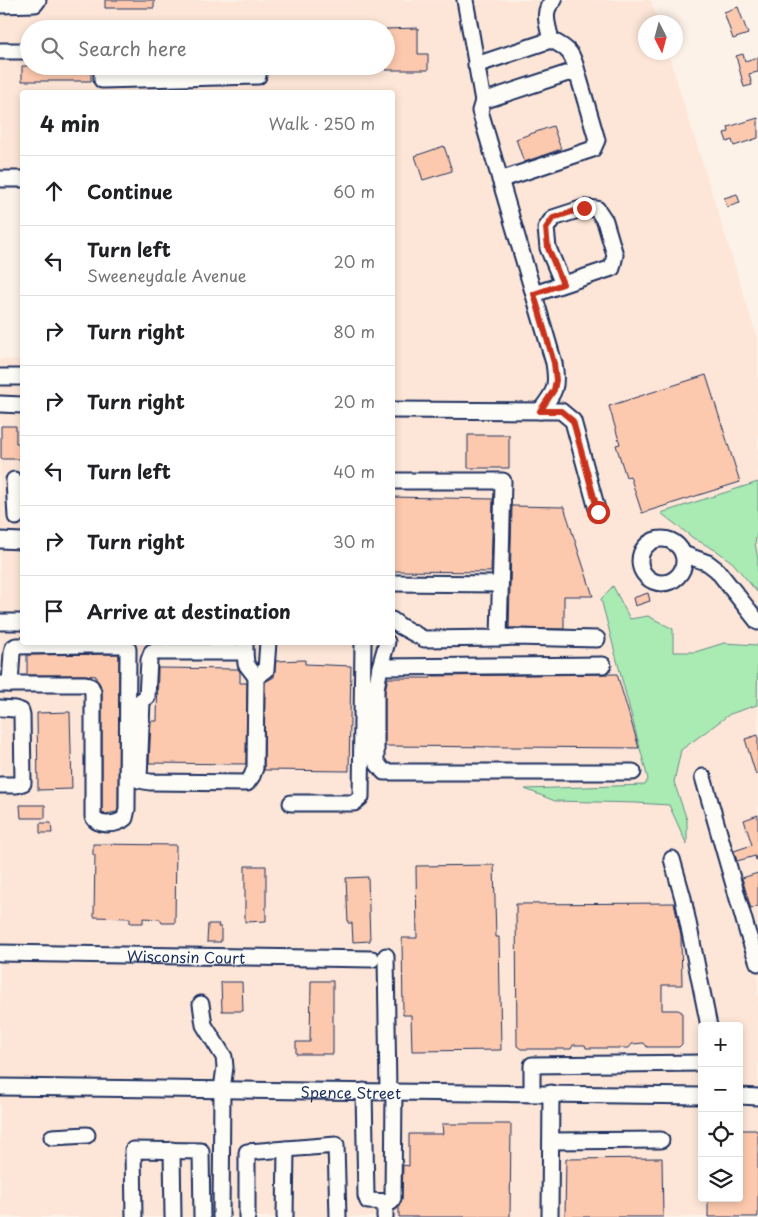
<!DOCTYPE html>
<html lang="en">
<head>
<meta charset="utf-8">
<style>
  :root { --surface:#fff; --page:#f2f2f2; --text:#202124; --muted:#757577; --line:#e0e0e0 }
  body { margin:0; font-family:"Playpen Sans",sans-serif; background:var(--page); color:var(--text) }
  .controls { position:absolute; right:15px; bottom:15px; display:grid; overflow:hidden; border-radius:5px; box-shadow:0 2px 8px #0003 }
  .controls button { width:45px; height:45px; display:grid; place-items:center; padding:0; border:0; border-bottom:1px solid var(--line); background:var(--surface); color:var(--text); font:25px sans-serif }
  .compass { position:absolute; left:638px; top:15px; width:45px; height:45px; border-radius:50%; background:var(--surface); box-shadow:0 2px 8px #0003; rotate:174deg }
  .stop { position:absolute; width:15px; height:15px; margin:-11px; border:4px solid #c8321e; border-radius:50%; background:#fff }
  .stop.end { background:#c8321e; border-color:#fff; box-shadow:0 1px 5px #0008 }
  .list { margin:0; padding:0; list-style:none }
  h2 { display:flex; justify-content:space-between; align-items:center; height:65px; margin:0; padding:0 20px; font-size:21px }
  h2 small { font-size:16px; font-weight:400; color:var(--muted) }
  .list li { display:grid; grid-template-columns:32px 1fr auto; gap:15px; align-items:center; box-sizing:border-box; height:70px; padding:0 20px; border-top:1px solid var(--line) }
  .list b { display:block; font-size:19px; white-space:nowrap }
  .list p { margin:0; font-size:16px; white-space:nowrap; color:var(--muted) }
  .list em { font-size:16px; font-style:normal; color:var(--muted) }
  .icon { flex:none; width:28px; height:28px; fill:none; stroke:currentColor; stroke-width:2; stroke-linecap:round; stroke-linejoin:round }
  .map { position:relative; flex:none; width:758px; height:1217px; overflow:hidden }
  .search { position:absolute; background:var(--surface); box-shadow:0 2px 8px #0003; left:20px; top:20px; width:375px; height:55px; display:flex; align-items:center; gap:12px; box-sizing:border-box; padding:0 18px; border-radius:28px; color:var(--muted); font-size:19px }
  .panel { position:absolute; background:var(--surface); box-shadow:0 2px 8px #0003; left:20px; top:90px; width:375px; height:555px; border-radius:5px }
  .map>svg:first-child { display:block }
</style>
</head>
<body>
<div class="map">
<svg width="758" height="1217" viewBox="0 0 758 1217">
  <rect width="100%" height="100%" fill="#fdf2e8"/>
  <filter id="ink" filterUnits="userSpaceOnUse"><feTurbulence type="fractalNoise" baseFrequency=".02" numOctaves="2"/><feDisplacementMap in="SourceGraphic" scale="10" xChannelSelector="R" yChannelSelector="G"/><feConvolveMatrix kernelMatrix="1 2 1 2 8 2 1 2 1" color-interpolation-filters="sRGB"/></filter>
  <g filter="url(#ink)">
    <!-- built -->
    <path fill="#fde6d7" fill-rule="evenodd" d="M0,0H651L658,22H646V52L668,53L758,340V1217H0V359L22,360V642H392V92H22V178H0ZM29,29H386V66H29ZM702,1026H739V1198H702Z"/>
    <!-- green -->
    <path fill="#aaeab3" stroke="#628c88" d="M758,482V528L755,543L758,559L757,592L733,563L717,551L693,538L661,513Z
      M613,586L630,619L648,616L673,629V652H695L724,643L758,645L757,705L730,714L681,750L674,782L687,820V845L669,805L636,803L555,801L525,789L645,785L648,779L601,599Z"/>
    <!-- building -->
    <path fill="#fdc9ae" stroke="#1b2f5e" d="M105,0H154V8H105Z
      M738,7L748,34L733,39L724,12Z
      M418,28V54H428V70H386V29Z
      M743,54L745,61L758,57V72L749,74L752,85L744,87L736,56Z
      M22,66H91V81H22Z
      M758,118V138L734,146L732,140L727,142L724,133L729,132L728,127Z
      M553,126L561,149L524,162L516,139Z
      M444,146L452,171L423,180L415,156Z
      M737,194L740,203L727,207L724,198Z
      M706,375L740,482L642,513L630,476L626,477L616,445L620,444L609,406Z
      M1,426H16V443H22V459H1Z
      M468,435H509V468H468Z
      M392,497L493,499L491,572L392,571Z
      M512,506L564,507L593,596H564V629L509,628Z
      M648,593L650,601L635,606L633,598Z
      M119,654L118,808L117,812L105,814L102,813V692L100,684L96,679V676L85,675H27V655Z
      M305,660V664L351,666L349,771L264,770L265,682L274,677L276,661Z
      M158,668L238,669L240,672V683H247L246,764L149,763L151,721H157Z
      M617,674L639,748L385,746V690L388,678H431V676Z
      M70,712L72,789L38,790L37,713Z
      M758,735V774L756,775L745,739Z
      M20,805H45V818H21Z
      M758,815V859L756,860L755,856L737,861L734,851L752,845L744,820Z
      M40,823H51L52,833H40Z
      M93,844L176,845L175,923H162L160,919L143,918V923H130V918L94,917L95,855H93Z
      M494,865L496,937H499L501,1050L412,1051L411,1015H403L402,938H417L416,866Z
      M245,866H266V921L245,922Z
      M758,873V906L751,909L742,878Z
      M368,877L370,941L353,942L352,923H348L346,878Z
      M674,903L681,936L682,985H662V1010H678L682,1012V1044L679,1047H647L644,1043L632,1044L629,1048H586L585,1045H573L571,1049H521L517,1046L516,904Z
      M208,924H219L218,927H221V942H207Z
      M311,981H333V1054H296V1042H310Z
      M221,982H242L243,1011H222Z
      M442,1124H511L510,1217H399V1206L402,1198L403,1165L409,1166V1134H443Z
      M739,1130H756L758,1134V1217H708V1198H739Z
      M662,1158L663,1217H565L566,1159Z"/>
    <g fill="none" stroke-linecap="round" stroke-linejoin="round">
      <defs>
        <g id="minor">
          <path d="M465,0L483,101"/>
          <path d="M554,0C541,10 548,26 551,40C570,49 573,54 578,75"/>
          <path d="M0,5L35,4L38,0"/>
          <path d="M0,51H29"/>
          <path d="M476,65L551,40"/>
          <path d="M102,66V80L258,76V66"/>
          <path d="M0,179H22"/>
          <path d="M500,180L593,149L597,140L578,75L568,73L483,101L480,111L554,363C558,387 555,392 540,411"/>
          <path d="M534,294L612,268L615,255L605,221L597,209L584,208L553,218L546,228L548,248L563,284"/>
          <path d="M0,377H22"/>
          <path d="M0,404L22,405"/>
          <path d="M392,410L561,411L573,421L598,513"/>
          <path d="M14,480L16,517"/>
          <path d="M392,481H503L499,638L424,639L400,626L392,620"/>
          <circle cx="662" cy="561" r="22"/>
          <path d="M0,540L22,541"/>
          <path d="M683,554L708,563L717,570L758,622"/>
          <path d="M392,583L500,584"/>
          <path d="M0,622H22"/>
          <path d="M499,638L515,637L597,639"/>
          <path d="M245,642V652H152L149,660L147,697L142,700L139,780L150,782L247,783L252,776L255,768L256,677L266,670L268,642"/>
          <path d="M245,652L246,664L256,677"/>
          <path d="M603,665L380,667L376,689V762L384,772H633"/>
          <path d="M380,667L387,642"/>
          <path d="M0,684H85L91,687L93,692V817C99,827 117,825 125,818L127,809L128,649L124,645H92V642"/>
          <path d="M10,684L12,653L13,648L16,646L92,645"/>
          <path d="M0,708L15,709L21,711L22,715L23,783L17,785H0"/>
          <path d="M703,777L748,934L758,963"/>
          <path d="M291,803H354L361,797L363,642"/>
          <path d="M672,859L683,898L709,1026"/>
          <path id="s1" d="M0,953L372,959"/>
          <path d="M386,956L388,1091"/>
          <path d="M201,1004L204,1025L224,1057L225,1067L222,1089L221,1217"/>
          <path id="s2" d="M0,1087L702,1096"/>
          <path d="M364,1091L366,1196L368,1201L391,1202L393,1198L394,1091"/>
          <path d="M532,1093V1065L702,1063"/>
          <path d="M739,1096L758,1097"/>
          <path d="M52,1137L87,1135"/>
          <path d="M551,1141L661,1140"/>
          <path d="M172,1150L173,1217"/>
          <path d="M385,1202V1217"/>
          <path d="M134,1217L133,1150L201,1151L202,1217"/>
          <path d="M247,1217V1152L336,1145L338,1217"/>
          <path d="M285,1217L286,1149"/>
          <path d="M550,1217L551,1093"/>
        </g>
      </defs>
      <!-- minor casing -->
      <use href="#minor" stroke="#1b2f5e" stroke-width="19"/>
      <!-- minor -->
      <use href="#minor" stroke="#fdfcf7" stroke-width="15"/>
    </g>
  </g>
  <g fill="none" stroke-linecap="round" stroke-linejoin="round" filter="url(#ink)">
    <!-- route -->
    <path stroke="#c8321e" stroke-width="6" d="M584,208L553,218L546,228L548,248L563,284L534,294L554,363L556,380L554,390L540,411H561L573,421L598,512"/>
  </g>
  <g text-anchor="middle" dominant-baseline="central" stroke-width="5" stroke-linejoin="round" paint-order="stroke">
    <!-- street labels -->
    <g font-size="15" fill="#1b2f5e" stroke="#fdfcf7">
      <text stroke="none"><textPath href="#s1" startOffset="186">Wisconsin Court</textPath></text>
      <text stroke="none"><textPath href="#s2" startOffset="351">Spence Street</textPath></text>
    </g>
  </g>
</svg>
<div class="controls">
<button>+</button>
<button>−</button>
<button><svg class="icon" aria-label="locate" viewBox="0 0 24 24"><circle cx="12" cy="12" r="6"/><path d="M12 2v4M12 18v4M2 12h4M18 12h4"/></svg></button>
<button><svg class="icon" aria-label="layers" viewBox="0 0 24 24"><path d="M12 4l9 5-9 5-9-5zM3 14l9 5 9-5"/></svg></button>
</div>
<svg class="compass" viewBox="-18 -18 36 36"><path d="M0-13l5 13h-10z" fill="#e53935"/><path d="M0 13l5-13h-10z" fill="#757577"/></svg>
<div class="stop" style="left:598px;top:512px"></div>
<div class="stop end" style="left:584px;top:208px"></div>
<div class="search"><svg class="icon" aria-label="search" viewBox="0 0 24 24"><circle cx="10" cy="10" r="6"/><path d="M15 15l6 6"/></svg>Search here</div>
<section class="panel">
<h2>4 min<small>Walk · 250 m</small></h2>
<ul class="list">
<li><svg class="icon" aria-label="ahead" viewBox="0 0 24 24"><path d="M12 20V5M6 11l6-6 6 6"/></svg><div><b>Continue</b></div><em>60 m</em></li>
<li><svg class="icon" aria-label="left" viewBox="0 0 24 24"><path d="M17 20v-9H6M10 6l-5 5 5 5"/></svg><div><b>Turn left</b><p>Sweeneydale Avenue</p></div><em>20 m</em></li>
<li><svg class="icon" aria-label="right" viewBox="0 0 24 24"><path d="M7 20v-9h11M14 6l5 5-5 5"/></svg><div><b>Turn right</b></div><em>80 m</em></li>
<li><svg class="icon" aria-label="right" viewBox="0 0 24 24"><path d="M7 20v-9h11M14 6l5 5-5 5"/></svg><div><b>Turn right</b></div><em>20 m</em></li>
<li><svg class="icon" aria-label="left" viewBox="0 0 24 24"><path d="M17 20v-9H6M10 6l-5 5 5 5"/></svg><div><b>Turn left</b></div><em>40 m</em></li>
<li><svg class="icon" aria-label="right" viewBox="0 0 24 24"><path d="M7 20v-9h11M14 6l5 5-5 5"/></svg><div><b>Turn right</b></div><em>30 m</em></li>
<li><svg class="icon" aria-label="arrive" viewBox="0 0 24 24"><path d="M6 21V4h12l-3 4 3 4H6"/></svg><div><b>Arrive at destination</b></div></li>
</ul>
</section>
</div>
</body>
</html>
